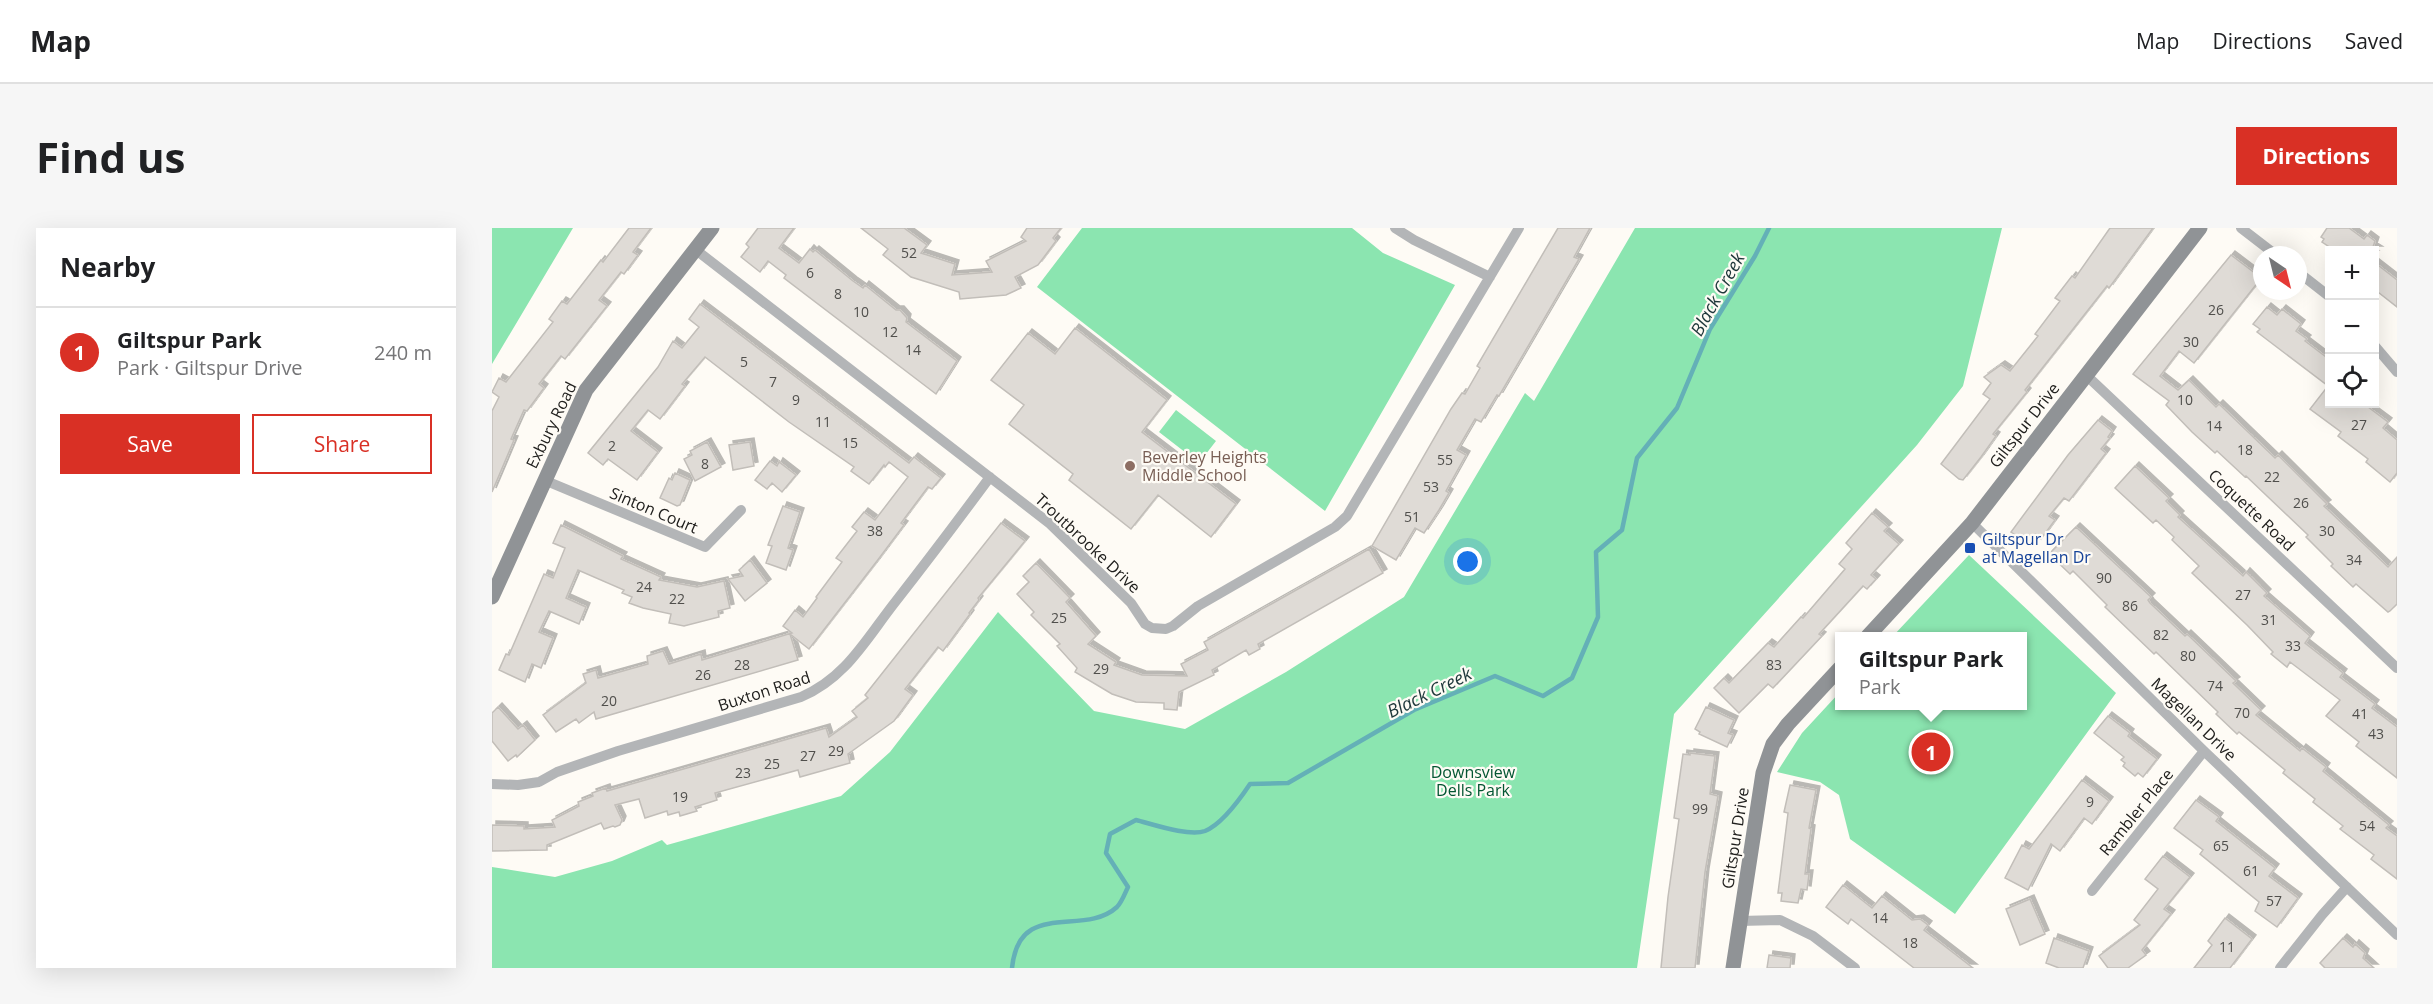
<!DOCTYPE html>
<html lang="en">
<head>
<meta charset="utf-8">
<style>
  :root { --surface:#fff; --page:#f6f6f6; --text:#202124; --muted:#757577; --line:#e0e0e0; --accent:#d93025 }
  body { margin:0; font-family:"Open Sans",sans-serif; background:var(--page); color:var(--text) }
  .controls { position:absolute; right:18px; top:18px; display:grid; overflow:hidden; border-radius:0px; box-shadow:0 6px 24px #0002 }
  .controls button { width:54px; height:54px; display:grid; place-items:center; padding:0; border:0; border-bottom:2px solid var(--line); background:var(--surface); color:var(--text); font:30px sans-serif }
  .compass { position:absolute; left:1761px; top:18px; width:54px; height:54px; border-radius:50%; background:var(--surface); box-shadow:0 6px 24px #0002; rotate:145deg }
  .you { position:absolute; left:976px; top:334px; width:21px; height:21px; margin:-15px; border:4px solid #fff; border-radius:50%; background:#1a73e8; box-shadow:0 0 0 9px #1a73e833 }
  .badge { display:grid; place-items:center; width:39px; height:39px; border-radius:50%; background:var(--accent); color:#fff; font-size:20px; font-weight:700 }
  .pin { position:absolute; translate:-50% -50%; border:3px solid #fff; box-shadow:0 2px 6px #0006 }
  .popup { position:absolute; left:1343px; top:404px; width:192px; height:78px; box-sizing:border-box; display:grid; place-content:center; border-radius:0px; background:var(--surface); filter:drop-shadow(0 2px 4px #0005); font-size:20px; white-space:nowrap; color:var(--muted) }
  .popup b { font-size:22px; color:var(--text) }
  .popup::after { content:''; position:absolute; left:50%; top:100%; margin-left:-12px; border:12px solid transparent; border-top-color:var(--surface) }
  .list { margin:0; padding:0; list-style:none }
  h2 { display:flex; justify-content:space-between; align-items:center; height:78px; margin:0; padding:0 24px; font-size:26px }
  h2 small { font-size:20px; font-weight:400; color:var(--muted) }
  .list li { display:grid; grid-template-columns:39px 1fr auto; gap:18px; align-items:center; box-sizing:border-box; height:90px; padding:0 24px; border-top:2px solid var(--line) }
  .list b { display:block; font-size:22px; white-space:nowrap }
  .list p { margin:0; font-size:20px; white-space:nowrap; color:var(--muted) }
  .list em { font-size:20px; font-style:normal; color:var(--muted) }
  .actions { display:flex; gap:12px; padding:18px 24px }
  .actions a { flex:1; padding:14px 0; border:2px solid var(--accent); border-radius:0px; text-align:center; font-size:21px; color:var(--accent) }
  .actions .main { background:var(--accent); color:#fff }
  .icon { flex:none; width:33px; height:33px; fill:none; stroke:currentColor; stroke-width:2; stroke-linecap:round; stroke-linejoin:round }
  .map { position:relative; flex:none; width:1905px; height:740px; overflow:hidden; border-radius:0px }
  header { display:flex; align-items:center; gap:36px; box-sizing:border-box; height:84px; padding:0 30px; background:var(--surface); border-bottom:2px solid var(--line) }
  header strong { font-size:28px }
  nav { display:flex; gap:33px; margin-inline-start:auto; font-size:21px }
  .intro { display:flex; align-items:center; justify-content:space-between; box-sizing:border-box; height:144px; padding:0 36px }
  h1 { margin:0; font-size:42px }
  .button { padding:15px 27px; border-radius:0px; background:var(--accent); color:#fff; font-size:21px; font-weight:700 }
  main { display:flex; gap:36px; padding:0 36px }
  aside { flex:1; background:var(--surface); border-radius:0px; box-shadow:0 6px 24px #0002 }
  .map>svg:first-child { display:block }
</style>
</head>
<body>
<header>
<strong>Map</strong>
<nav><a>Map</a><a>Directions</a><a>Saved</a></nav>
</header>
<div class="intro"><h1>Find us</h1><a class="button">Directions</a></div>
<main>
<aside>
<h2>Nearby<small></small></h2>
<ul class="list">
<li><span class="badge">1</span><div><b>Giltspur Park</b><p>Park · Giltspur Drive</p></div><em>240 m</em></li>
</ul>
<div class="actions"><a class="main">Save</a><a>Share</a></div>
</aside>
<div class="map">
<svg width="1905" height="740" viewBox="0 0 1905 740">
  <defs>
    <filter id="shadow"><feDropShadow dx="4" dy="-4" stdDeviation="0" flood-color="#0004"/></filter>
  </defs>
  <rect width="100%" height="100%" fill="#fefbf5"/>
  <!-- green -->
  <path fill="#8be5b0" d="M0,0H81L0,136Z
    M590,0H860L891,25L963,57L833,283L545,59Z
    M1143,0H1510L1471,158L1425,217L1182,486L1145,740H0V639L63,649L120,633L170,612L175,617L349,568L398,524L506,384L602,483L693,501L794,444L912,369L1033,165L1042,173Z
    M684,182L724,213L707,235L667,204Z
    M1477,327L1624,465L1463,686L1358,611L1347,567L1328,554L1285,544L1310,505L1347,465L1348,478H1530V408H1401Z"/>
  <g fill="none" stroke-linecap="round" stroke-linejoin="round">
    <!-- stream -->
    <path stroke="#64b0b7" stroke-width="4.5" d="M520,740C527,670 591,710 625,679C630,674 633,665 636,659L614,625L618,606L644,592C660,596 697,609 713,603C730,596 748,571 758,556L796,555L922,482L1003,448L1051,468L1080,450L1106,389L1104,324L1130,302L1145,230L1185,180L1218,101L1263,28L1277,0"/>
  </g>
  <!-- building -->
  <path fill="#dfdbd6" stroke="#c2beb9" stroke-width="1.5" filter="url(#shadow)" d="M137,0H159L141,24L146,27L132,46L129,44L107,72L115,78L73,131L69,128L47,156L52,160L35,183L32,182L19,211L22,212L0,264V183L7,169L0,164L7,150L14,154L61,94L57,91L70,73L75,76L109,32L111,34Z
    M266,0H302L287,20L307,35L318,21L321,24L323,22L361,53L371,60L373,57L404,82H408L415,90L414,94L465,133L444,166L292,50L294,47L276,33L268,44L249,29L257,19L254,16Z
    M369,0H412L435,17L429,25L463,36L460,47L500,44L494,33L534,13L529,9L535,0H569L561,10L564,13L546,37L523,49L529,60L514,67L468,71L467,64L419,49L391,27L396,21Z
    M1066,0H1098L1082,29L1087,31L1007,168L1005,167L989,194L983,191L965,222L974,227L954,263L957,265L947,282L932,305L923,300L904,332L880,318L959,181L970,165L973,166L988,140L985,138Z
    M1618,0H1661L1617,60L1615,58L1533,162L1535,164L1501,206L1504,208L1489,229L1471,252L1467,251L1449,236L1498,171L1491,166L1499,155L1492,149L1509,137L1518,143L1546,108L1543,106L1568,73L1563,70L1580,48L1583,50Z
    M1835,0H1857L1872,11L1875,7L1883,13L1881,19L1886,22H1842L1830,14L1832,11L1829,9Z
    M1739,27L1768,49L1767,53L1702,135L1687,123L1668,148L1686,162L1697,152L1724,179L1727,176L1783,230L1786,227L1835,276L1832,278L1896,339L1905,329V376L1898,383L1896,384L1864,356L1861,359L1839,338L1841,336L1814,309L1816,307L1754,248L1753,249L1725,223L1723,225L1700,204L1674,177L1677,173L1641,146Z
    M1882,34L1905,52V79L1882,61Z
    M208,76L417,235L422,229L449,250L440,261L436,259L409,295L412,297L385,333L317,421L298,406L306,432L104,491L102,484L87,495L84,491L64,504L51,487L94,455L91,446L104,442L106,450L156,436L155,428L171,423L177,436L209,426L210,432L300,405L291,398L303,382L311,389L325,370L324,369L350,334L344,330L365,303L360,299L372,284L383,292L416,249L397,234L393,239L392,237L377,256L359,243L362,239L297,194L213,129L190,156L193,158L168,191L156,182L139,203L166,224L145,252L116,231L111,237L96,225L166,139L181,113L190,120L207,99L197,91Z
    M1775,79L1785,87L1790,81L1809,96L1804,103L1815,111L1813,113L1838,132V176H1872L1896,194L1891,200L1905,212V245L1898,254L1874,234L1876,231L1846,208L1849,204L1818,181L1836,158L1765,104L1768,101L1761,96Z
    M583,100L675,172L650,204L744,276L719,309L666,267L639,301L577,252L581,246L517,196L532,177L499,152L536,105L563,126Z
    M1606,192L1620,203L1616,209L1618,210L1609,221L1614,225L1577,273L1572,270L1557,288L1563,292L1549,311L1544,306L1536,316L1519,304L1576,227Z
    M215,214L229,239L203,253L192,231L200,227L198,223Z
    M258,214L262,238L241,242L237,217Z
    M278,233L285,238L287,234L304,247L290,264L280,255L275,261L263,252Z
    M1643,238L1677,270L1674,273L1688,287L1686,289L1751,348L1754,344L1775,365L1772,368L1818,408L1813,415L1851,445L1848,449L1883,476L1880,480L1905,499V550L1864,518L1867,514L1834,488L1848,472L1798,434L1795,439L1779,426L1781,424L1755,397L1700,345L1707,338L1680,312L1682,309L1664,292L1661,295L1623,260Z
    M183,245L198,252L188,277L185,278L168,270L177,250L180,252Z
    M291,278L308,284L296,320L301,322L294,342L274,335L280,318L276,317Z
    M1380,285L1396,299L1392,303L1407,316L1379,347L1384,351L1375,361L1371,358L1327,406L1330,408L1281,460L1276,456L1247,485L1222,460L1232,450L1237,455L1276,415L1282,419L1309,389L1311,390L1353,341L1347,336L1360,321L1354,315Z
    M509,295L533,313L486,370L487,372L477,385L478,386L451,423L446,419L413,461L421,467L402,493L356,526L358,535L308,549L306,542L223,565L225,572L203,579L205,583L188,588L187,584L176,587L175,583L153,590L147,571L123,577L130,592L128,597L123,599L121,598L112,601L109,595L55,617V622L0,623V597L32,598V601L63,599L60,592L87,578L86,574L101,568L100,565L114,560L115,563L334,500L337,509L365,489L360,483L376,470L373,467Z
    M69,297L131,328L129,331L169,349L167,352L205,359L232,353L238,380L226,383L227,389L192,398L177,395L179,386L151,380L137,375L140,369L130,365L132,362L86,342L74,370L94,379L87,396L57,383L47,404L61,410L49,440L40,436L33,454L7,442L14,426L17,427L52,346L61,350L73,320L61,315Z
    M1584,299L1659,369L1656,372L1658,375L1693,408L1695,406L1744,453L1741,455L1769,482L1764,487L1808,523L1810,520L1834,539L1831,543L1897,597L1894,600L1905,608V651L1879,631L1882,627L1848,601L1851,598L1821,574L1823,571L1791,545L1793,542L1747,504L1745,506L1724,486L1726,484L1664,424L1662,426L1639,404L1613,379L1615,377L1581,343L1578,346L1557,326Z
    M877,321L891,345L766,416L768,421L757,427L754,422L720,442L722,447L687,464L685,482L672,481V475L644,474L620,466L583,444L585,440L565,418L568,416L539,387L542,384L525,366L537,354L531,348L544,335L578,370L574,374L604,408L596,416L624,434L622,437L650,447L695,448L689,436L716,422L712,414Z
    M258,332L275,355L253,373L236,351L251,348L247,342Z
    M6,479L26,501L31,497L43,512L25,529L24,527L16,533L0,513V485Z
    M1214,479L1242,492L1236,505L1241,507L1235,519L1207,506L1208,504L1203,501Z
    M1616,488L1638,505L1636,508L1665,531L1651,549L1646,545L1643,548L1631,538L1633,535L1629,532L1632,529L1602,505Z
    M1198,525L1223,528L1218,566L1226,568L1213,644L1203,740H1169L1176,669L1187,591L1182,590L1191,526L1198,527Z
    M1590,552L1617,573L1600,596L1592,590L1568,623L1559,616L1536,662L1513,650L1530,617L1537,621Z
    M1298,557L1324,562L1317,600L1319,601L1313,646H1317L1315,662L1309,661L1306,675L1289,673L1290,665H1286L1296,585L1292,584Z
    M1704,572L1727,589L1724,593L1783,640L1777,648L1806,670L1785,699L1763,683L1767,674L1708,626L1711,622L1682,600Z
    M1671,628L1698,649L1672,681L1679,686L1650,722L1654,727L1636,740H1616L1607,728L1648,697L1642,692L1666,661L1653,651Z
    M1351,657L1380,680L1390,668L1420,692L1428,691L1436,697L1432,702L1481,740H1422L1359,691L1356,696L1334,679Z
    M1538,671L1553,706L1528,717L1514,681Z
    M1733,690L1760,711L1738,740H1702L1720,717L1716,713Z
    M1562,710L1597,723L1591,740H1567L1554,735Z
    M1851,710L1861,719L1863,716L1873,725L1871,730L1882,740H1833L1828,735Z
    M1277,727L1299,730L1298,740H1275Z"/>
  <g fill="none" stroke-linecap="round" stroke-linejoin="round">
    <!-- street -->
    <path stroke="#b3b5b7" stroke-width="10" d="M903,0L922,12L998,49
      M1749,0L1784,27
      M204,22L557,295L639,375L653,396L660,400L674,401L681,398L706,378L843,299L855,288L1027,0
      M1806,44L1838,69
      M1882,117L1905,144
      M1594,147L1905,440
      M52,252L213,319L249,282
      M1480,295L1712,523L1905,707
      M0,556L26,557L47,554L65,544L126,523L309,469C354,450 374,411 404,373C436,332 467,291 498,249
      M1600,663L1712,523
      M1248,693L1288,692L1321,708L1363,740
      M1788,740L1830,687L1855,659"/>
    <!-- secondary -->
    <path stroke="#909396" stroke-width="15" d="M0,369L94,162L220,0
      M1376,408L1480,295L1708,0
      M1241,740L1271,545L1281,516L1296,496L1348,440"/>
  </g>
  <!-- markers -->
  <circle fill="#8d6e63" stroke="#fefbf5" stroke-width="2" cx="638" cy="238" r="6"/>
  <rect fill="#1a4fb4" stroke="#fefbf5" stroke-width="2" x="1472" y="314" width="12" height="12" rx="3"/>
  <g text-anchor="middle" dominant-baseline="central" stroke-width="4.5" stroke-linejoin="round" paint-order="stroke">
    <!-- number labels -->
    <g font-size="14" fill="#504f4c">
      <text x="417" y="24">52</text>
      <text x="318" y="44">6</text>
      <text x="346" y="65">8</text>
      <text x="1724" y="81">26</text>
      <text x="369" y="83">10</text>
      <text x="398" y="103">12</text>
      <text x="1699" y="113">30</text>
      <text x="421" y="121">14</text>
      <text x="252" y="133">5</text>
      <text x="281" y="153">7</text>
      <text x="304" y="171">9</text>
      <text x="1693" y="171">10</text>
      <text x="331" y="193">11</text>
      <text x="1867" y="196">27</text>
      <text x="1722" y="197">14</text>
      <text x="358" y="214">15</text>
      <text x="120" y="217">2</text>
      <text x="1753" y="221">18</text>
      <text x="953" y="231">55</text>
      <text x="213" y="235">8</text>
      <text x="1780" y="248">22</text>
      <text x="939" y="258">53</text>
      <text x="1809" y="274">26</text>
      <text x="920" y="288">51</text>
      <text x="383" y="302">38</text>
      <text x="1835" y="302">30</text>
      <text x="1862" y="331">34</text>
      <text x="1612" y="349">90</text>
      <text x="152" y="358">24</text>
      <text x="1751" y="366">27</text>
      <text x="185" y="370">22</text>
      <text x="1638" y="377">86</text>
      <text x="567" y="389">25</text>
      <text x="1777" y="391">31</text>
      <text x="1669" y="406">82</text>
      <text x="1801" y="417">33</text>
      <text x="1696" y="427">80</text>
      <text x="250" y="436">28</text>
      <text x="1282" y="436">83</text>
      <text x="609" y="440">29</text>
      <text x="211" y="446">26</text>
      <text x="1723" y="457">74</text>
      <text x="117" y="472">20</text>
      <text x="1750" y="484">70</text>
      <text x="1868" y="485">41</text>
      <text x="1884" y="505">43</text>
      <text x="344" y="522">29</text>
      <text x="316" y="527">27</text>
      <text x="280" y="535">25</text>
      <text x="251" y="544">23</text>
      <text x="188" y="568">19</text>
      <text x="1598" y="573">9</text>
      <text x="1208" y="580">99</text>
      <text x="1875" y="597">54</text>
      <text x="1729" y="617">65</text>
      <text x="1759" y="642">61</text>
      <text x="1782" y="672">57</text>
      <text x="1388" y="689">14</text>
      <text x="1418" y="714">18</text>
      <text x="1735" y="718">11</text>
    </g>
    <!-- street labels -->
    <g font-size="16" fill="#21201e" stroke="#fefbf5">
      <text transform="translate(59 197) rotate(-64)">Exbury Road</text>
      <text transform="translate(1532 197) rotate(-52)">Giltspur Drive</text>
      <text transform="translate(162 282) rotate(23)">Sinton Court</text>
      <text transform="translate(1760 282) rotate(43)">Coquette Road</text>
      <text transform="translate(596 315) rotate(43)">Troutbrooke Drive</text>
      <text transform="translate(272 463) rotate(-18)">Buxton Road</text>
      <text transform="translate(1702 491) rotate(44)">Magellan Drive</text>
      <text transform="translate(1644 584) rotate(-51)">Rambler Place</text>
      <text transform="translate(1243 610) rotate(-81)">Giltspur Drive</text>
    </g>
    <!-- education labels -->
    <g font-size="16" fill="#785e54" stroke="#fefbf5" text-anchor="start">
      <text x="650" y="229">Beverley Heights<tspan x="650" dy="18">Middle School</tspan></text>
    </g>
    <!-- transit labels -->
    <g font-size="16" fill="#164399" stroke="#fefbf5" text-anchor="start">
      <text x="1490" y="311">Giltspur Dr<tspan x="1490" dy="18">at Magellan Dr</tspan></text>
    </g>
    <!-- park labels -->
    <g font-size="16" fill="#035632" stroke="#fefbf5">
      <text x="981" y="544">Downsview<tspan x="981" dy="18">Dells Park</tspan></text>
    </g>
    <!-- water labels -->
    <g font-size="18" font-style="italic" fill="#1e373a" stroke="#fefbf5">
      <text transform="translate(1225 66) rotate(-61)">Black Creek</text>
      <text transform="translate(937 464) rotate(-26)">Black Creek</text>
    </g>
  </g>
</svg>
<div class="controls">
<button>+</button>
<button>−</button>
<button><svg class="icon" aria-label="locate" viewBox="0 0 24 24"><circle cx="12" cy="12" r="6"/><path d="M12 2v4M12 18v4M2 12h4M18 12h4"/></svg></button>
</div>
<svg class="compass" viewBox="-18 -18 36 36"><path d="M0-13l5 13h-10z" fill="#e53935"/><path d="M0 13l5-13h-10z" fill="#757577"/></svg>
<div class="you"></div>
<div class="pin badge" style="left:1439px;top:524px">1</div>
<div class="popup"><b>Giltspur Park</b>Park</div>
</div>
</main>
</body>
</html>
